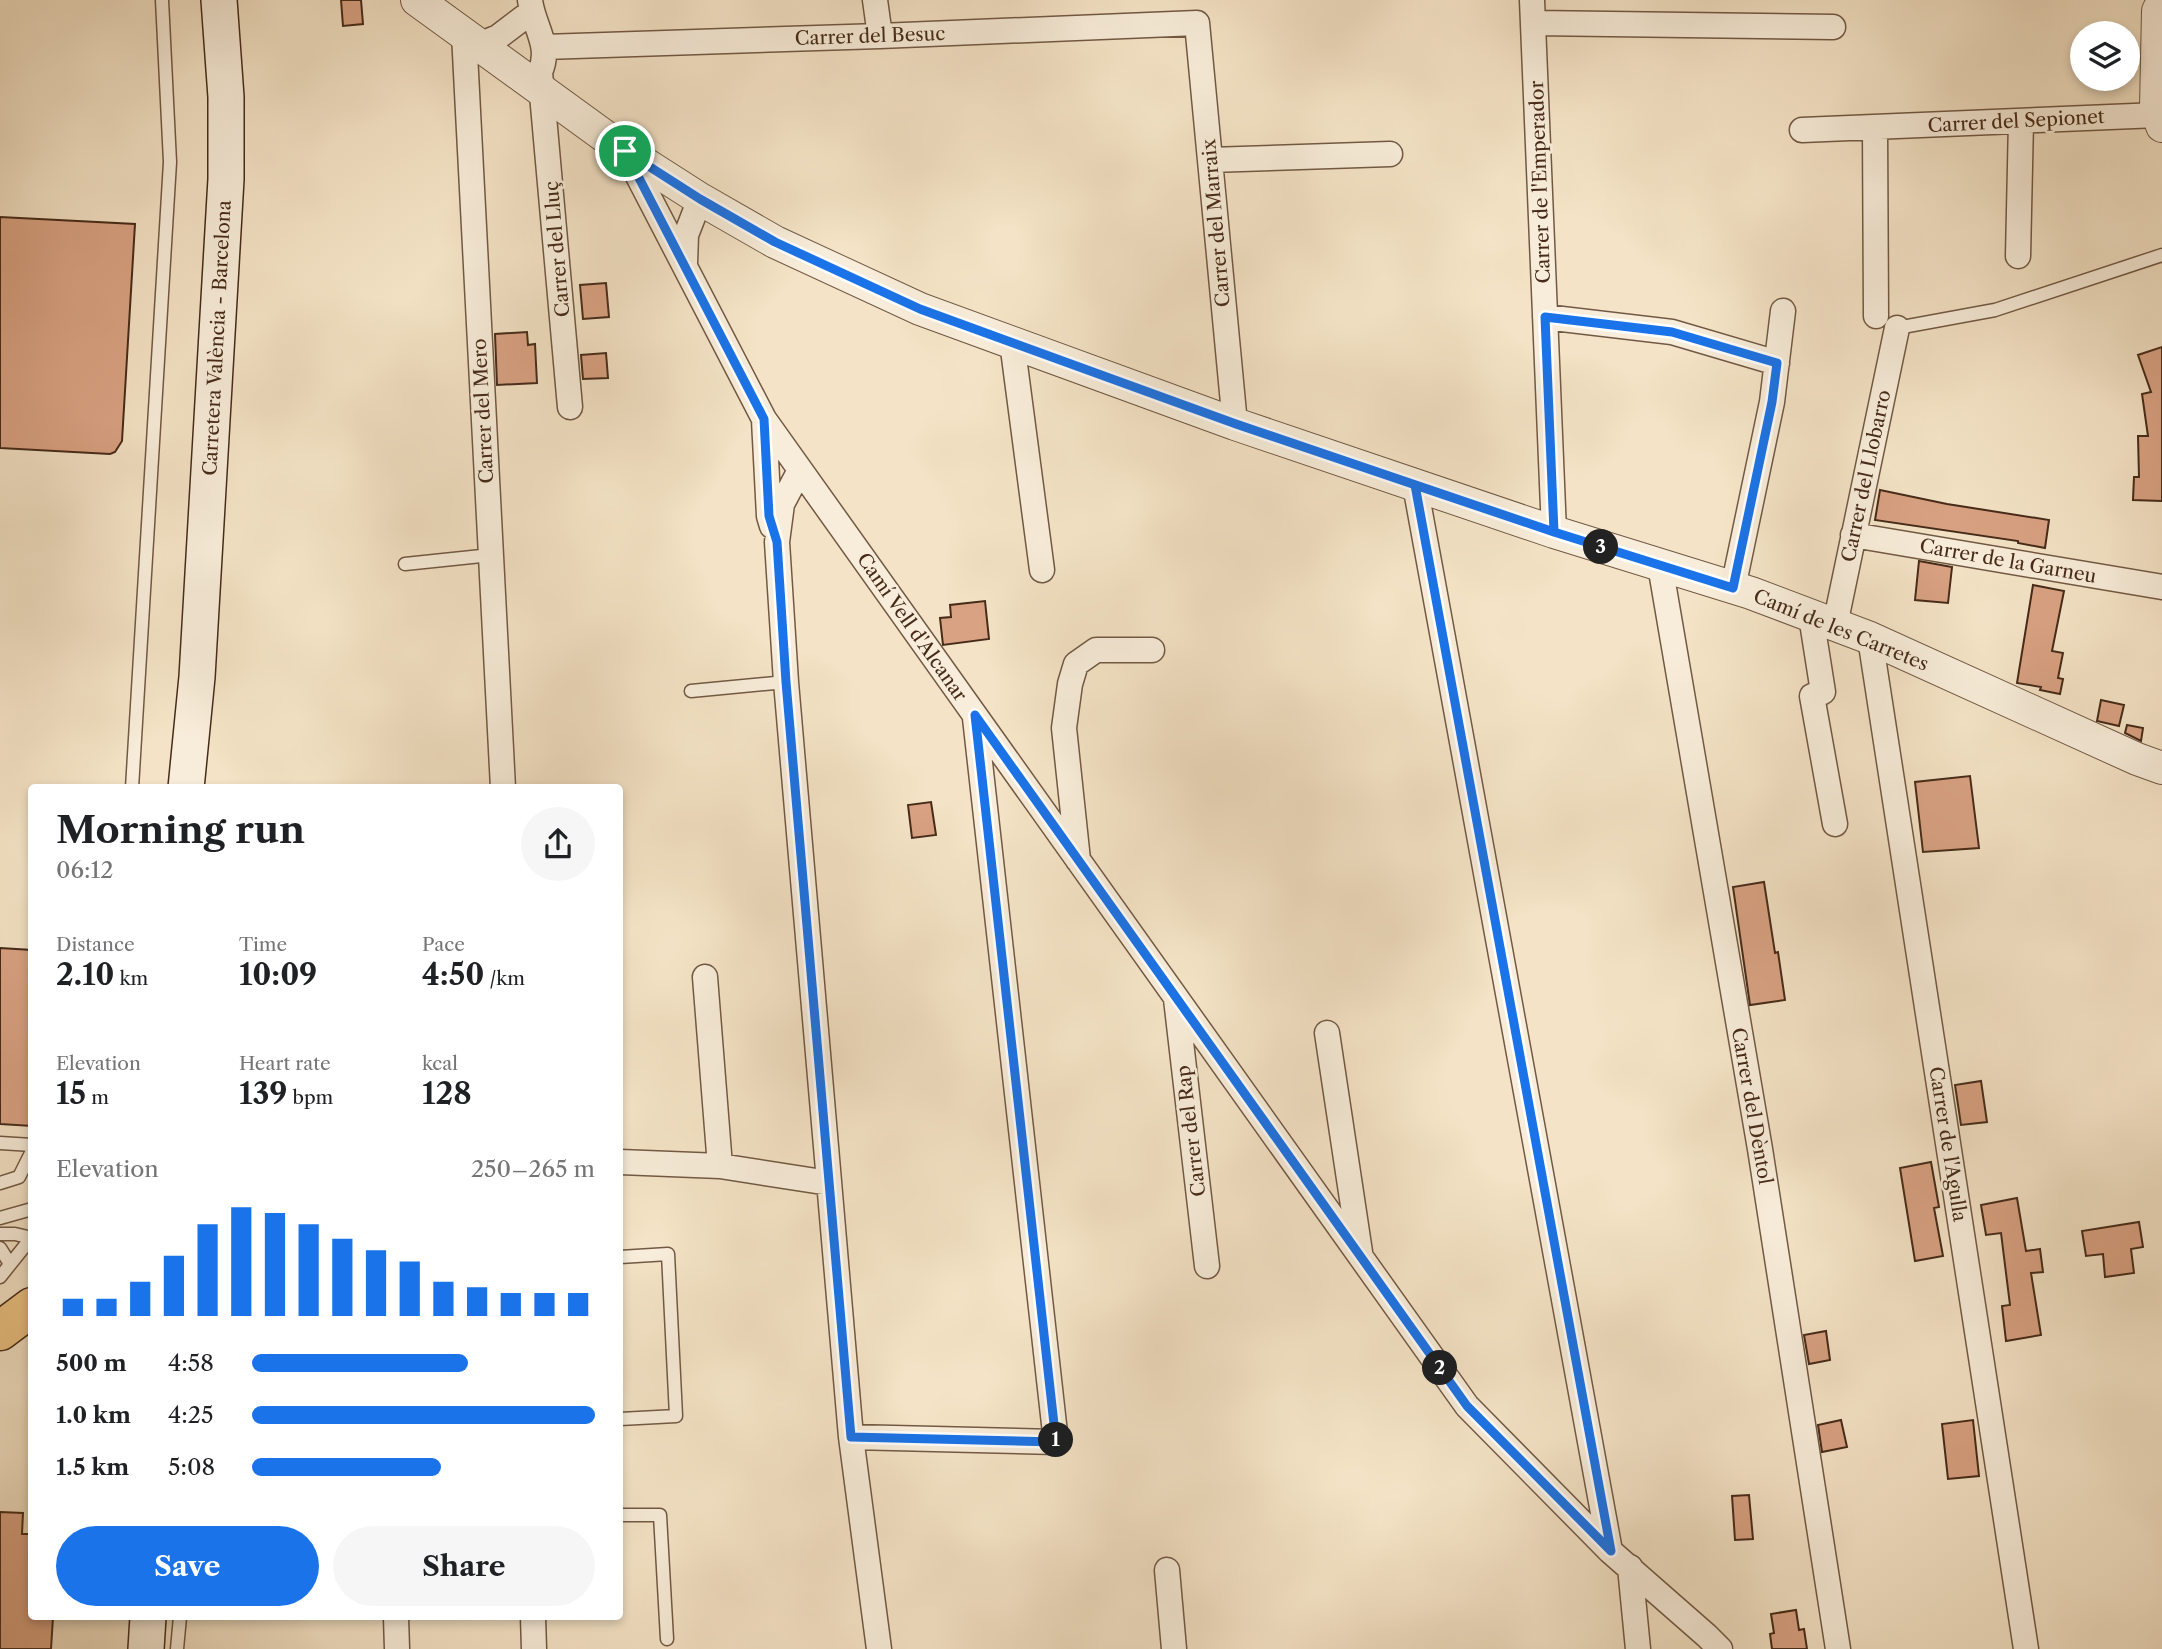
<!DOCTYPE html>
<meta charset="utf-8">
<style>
body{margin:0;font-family:"Libre Caslon Text",serif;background:#f6f6f6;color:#202124;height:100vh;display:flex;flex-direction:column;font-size:26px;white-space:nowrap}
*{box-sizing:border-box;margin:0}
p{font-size:23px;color:#757577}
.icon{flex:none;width:38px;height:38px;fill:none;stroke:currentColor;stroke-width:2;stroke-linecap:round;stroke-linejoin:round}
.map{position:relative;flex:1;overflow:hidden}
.panel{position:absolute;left:28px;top:784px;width:595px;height:836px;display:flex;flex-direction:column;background:#fff;border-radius:7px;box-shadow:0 4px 10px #0003}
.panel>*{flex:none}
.fabs{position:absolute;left:2070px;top:21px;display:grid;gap:14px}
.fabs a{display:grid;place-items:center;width:70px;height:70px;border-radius:50%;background:#fff;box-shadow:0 4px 10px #0003;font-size:35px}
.pin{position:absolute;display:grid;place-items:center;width:60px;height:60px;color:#fff;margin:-30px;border:4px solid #fff;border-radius:50%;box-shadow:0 2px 7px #0007}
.km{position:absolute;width:35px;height:35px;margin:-18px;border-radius:50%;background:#222;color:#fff;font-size:19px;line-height:35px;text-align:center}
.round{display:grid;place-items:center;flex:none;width:74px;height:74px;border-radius:37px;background:#f6f6f6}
.headline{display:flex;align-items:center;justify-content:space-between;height:119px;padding:0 28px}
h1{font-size:38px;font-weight:800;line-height:52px}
.metrics{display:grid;grid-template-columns:repeat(3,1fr);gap:10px;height:119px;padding:7px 28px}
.metrics div{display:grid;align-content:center}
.metrics b{font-size:30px;font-weight:800}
.metrics small{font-size:19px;font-weight:400}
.metrics p{font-size:19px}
.chart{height:196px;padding:14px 28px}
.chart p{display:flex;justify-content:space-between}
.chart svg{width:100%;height:126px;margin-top:7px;stroke:#1a73e8;stroke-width:6}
.action{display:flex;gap:14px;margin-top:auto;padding:14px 28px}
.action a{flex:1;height:80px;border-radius:42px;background:#1a73e8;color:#fff;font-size:28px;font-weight:800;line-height:80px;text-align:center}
.action a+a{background:#f6f6f6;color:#202124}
ul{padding:0 28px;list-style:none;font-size:23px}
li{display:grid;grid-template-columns:112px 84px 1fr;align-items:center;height:52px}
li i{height:18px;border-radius:9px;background:#1a73e8}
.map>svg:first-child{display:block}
.building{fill:#d9a283;stroke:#462b19;stroke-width:2}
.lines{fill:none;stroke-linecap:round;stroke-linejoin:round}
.service-casing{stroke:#725944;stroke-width:15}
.minor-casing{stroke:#725944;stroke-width:27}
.tertiary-casing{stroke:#725944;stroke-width:34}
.secondary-casing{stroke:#462b19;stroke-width:38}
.trunk-casing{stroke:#462b19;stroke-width:41}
.service{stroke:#f8edda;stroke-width:12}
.minor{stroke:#f8edda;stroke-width:24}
.tertiary{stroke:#f8edda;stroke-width:32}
.secondary{stroke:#f8edda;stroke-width:35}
.trunk{stroke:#eac283;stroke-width:38}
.route-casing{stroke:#fff;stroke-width:14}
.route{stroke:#1a73e8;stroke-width:9}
.labels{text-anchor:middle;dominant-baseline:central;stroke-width:5;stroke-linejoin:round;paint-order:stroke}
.street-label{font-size:19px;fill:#462b19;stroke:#f8edda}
</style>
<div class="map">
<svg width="2162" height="1649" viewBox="0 0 2162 1649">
<rect width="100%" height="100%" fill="#f4e3c6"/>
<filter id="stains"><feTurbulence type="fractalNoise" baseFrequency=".00286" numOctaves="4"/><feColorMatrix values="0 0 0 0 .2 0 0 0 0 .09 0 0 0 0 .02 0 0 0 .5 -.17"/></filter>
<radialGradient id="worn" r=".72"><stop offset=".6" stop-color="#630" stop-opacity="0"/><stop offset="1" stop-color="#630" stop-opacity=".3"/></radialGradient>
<!-- building -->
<path class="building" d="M341,0h20l2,24 -20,2z
M0,217l135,7 -13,217 -7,11 -5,2 -110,-6z
M606,283l3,34 -26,2 -3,-34z
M527,332l1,13 7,-1 2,39 -40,2 -2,-51z
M2162,347v154l-29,-1 1,-23h5l-1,-41h10l-6,-42 9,-2 -13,-37z
M606,353l2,25 -25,1 -2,-24z
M1880,490l67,14 102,16 -4,28 -27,-5v-2l-143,-21z
M1919,561l33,6 -4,36 -33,-3z
M2033,585l31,6 -12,60 11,2 -5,25 5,1 -3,15 -20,-4 1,-3 -24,-4z
M985,601l4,38 -46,6 -3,-27 11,-1 -1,-12z
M2101,700l23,5 -5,21 -22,-5z
M2127,725l16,3 -2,13 -16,-8z
M1970,776l9,72 -56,4 -8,-70z
M931,802l5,33 -24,3 -4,-33z
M1764,882l11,71 3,-1 7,48 -35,5 -17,-118z
M0,948l32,2v176l-32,-2z
M1981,1081l6,41 -26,3 -6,-40z
M1931,1162l8,45 -5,1 9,48 -28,5 -15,-93z
M2017,1198l9,53 14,-2 3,23 -12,1 10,62 -35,6 -4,-35 8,-1 -9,-72 -15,2 -5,-30z
M2139,1222l4,25 -12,2 3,24 -29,4 -2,-23 -17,2 -4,-25z
M1826,1331l4,29 -21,4 -5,-29z
M1841,1420l6,27 -25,5 -4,-27z
M1973,1420l6,56 -31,3 -6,-55z
M1749,1495l4,44 -18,1 -3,-44z
M0,1512l23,1 -1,21h10v83h21l-2,32h-51z
M1796,1610l3,20 5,-1 3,20h-35l-2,-15 4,-1 -3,-19z"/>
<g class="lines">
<defs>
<path id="service" d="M1897,328l98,-18 167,-55
M405,564l86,-9
M691,691l95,-9
M132,788l38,-626 -8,-162
M0,1143l32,2
M0,1183l19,-6 13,-26
M0,1218l32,-9
M0,1234h15l17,4
M0,1248l10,16
M620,1257l48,-3 8,162 -56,3
M0,1277l32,-40
M620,1515h40l7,124
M177,1649l3,-32"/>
<path id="minor" d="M530,0c3,26 22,46 10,72l30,335
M875,0l5,36
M1532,0l22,532
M1534,23l299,4
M464,34l39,754
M479,45l19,-8 33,-25
M544,47l336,-11 317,-13 38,401
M1875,127l1,189
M1802,130l356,-15
M625,151l139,268 703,987 143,145 97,85 13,13
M1210,160l180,-6
M2018,256l3,-135
M685,264l1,-29 14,-36
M1545,317l127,15 105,31
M1012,342l30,228
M764,420l5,96 3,10
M800,470l-18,34 -5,38 9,140 65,755 28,212
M1415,485l195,1066
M1853,535l309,52
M1660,565l100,584 78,500
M1733,588l39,-186 11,-91
M1811,616l12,76 -11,4 23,128
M1835,625l62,-297
M1870,638l156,1011
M1078,860l-14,-132 6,-44 6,-20 20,-14h56
M705,977l15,189
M1176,999l31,267
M1327,1033l33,219
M620,1162l100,4 109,17
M851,1437l205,5 -81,-724
M1630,1567l8,82
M1167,1570l7,79
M396,1617l1,32
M533,1617l1,32"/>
<path id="tertiary" d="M417,0l208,151 75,48 75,43 145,67 315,115 319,108 197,61 119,45 267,121 25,9
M2162,3l-4,8 -2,96 6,19"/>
<path id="secondary" d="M186,788l11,-111 29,-498v-82l-7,-97
M146,1649l2,-32"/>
<path id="trunk" d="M0,1331l32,-24"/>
</defs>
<!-- service casing -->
<use href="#service" class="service-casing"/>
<!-- minor casing -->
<use href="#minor" class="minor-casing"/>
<!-- tertiary casing -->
<use href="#tertiary" class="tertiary-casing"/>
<!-- secondary casing -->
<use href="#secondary" class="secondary-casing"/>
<!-- trunk casing -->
<use href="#trunk" class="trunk-casing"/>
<!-- service -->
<use href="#service" class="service"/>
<!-- minor -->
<use href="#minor" class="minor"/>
<!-- tertiary -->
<use href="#tertiary" class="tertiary"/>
<!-- secondary -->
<use href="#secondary" class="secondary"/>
<!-- trunk -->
<use href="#trunk" class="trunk"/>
</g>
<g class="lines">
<defs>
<path id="route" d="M625,151l139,268 5,97 8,26 9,140 65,755 205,5 -81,-727 492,691 144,145 -196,-1066 139,47 179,56 39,-186 5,-39 -105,-31 -127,-15 9,215 -318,-108 -316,-115 -145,-67 -75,-43 -75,-48"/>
</defs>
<!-- route casing -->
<use href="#route" class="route-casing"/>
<!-- route -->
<use href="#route" class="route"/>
</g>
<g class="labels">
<!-- street labels -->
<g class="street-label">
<text transform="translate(870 36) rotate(-2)">Carrer del Besuc</text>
<text transform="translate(2016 121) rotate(-3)">Carrer del Sepionet</text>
<text transform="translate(1540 182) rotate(-92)">Carrer de l'Emperador</text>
<text transform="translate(1216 223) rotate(-95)">Carrer del Marraix</text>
<text transform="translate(557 249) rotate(-95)">Carrer del Lluç</text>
<text transform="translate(217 338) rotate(-87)">Carretera València - Barcelona</text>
<text transform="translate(483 411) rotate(-93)">Carrer del Mero</text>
<text transform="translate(1866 476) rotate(-78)">Carrer del Llobarro</text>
<text transform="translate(2008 561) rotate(10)">Carrer de la Garneu</text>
<text transform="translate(912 627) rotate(55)">Camí Vell d'Alcanar</text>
<text transform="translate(1841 630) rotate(22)">Camí de les Carretes</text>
<text transform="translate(1752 1106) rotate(80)">Carrer del Dèntol</text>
<text transform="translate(1191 1131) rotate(-97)">Carrer del Rap</text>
<text transform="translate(1948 1144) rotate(81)">Carrer de l'Agulla</text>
</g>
</g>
<rect width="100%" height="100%" filter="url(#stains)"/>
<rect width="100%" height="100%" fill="url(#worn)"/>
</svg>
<div class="fabs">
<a><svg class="icon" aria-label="layers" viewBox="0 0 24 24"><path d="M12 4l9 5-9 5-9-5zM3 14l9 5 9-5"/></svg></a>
</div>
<div class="pin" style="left:625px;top:151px;background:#1e9e55"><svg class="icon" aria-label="arrive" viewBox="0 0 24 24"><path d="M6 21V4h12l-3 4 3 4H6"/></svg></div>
<b class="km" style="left:1056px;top:1440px">1</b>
<b class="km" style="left:1440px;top:1368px">2</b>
<b class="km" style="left:1601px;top:547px">3</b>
<section class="panel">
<div class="headline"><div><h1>Morning run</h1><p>06:12</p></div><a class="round"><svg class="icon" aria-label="share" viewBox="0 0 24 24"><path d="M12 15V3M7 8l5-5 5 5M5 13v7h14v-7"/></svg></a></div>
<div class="metrics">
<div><p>Distance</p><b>2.10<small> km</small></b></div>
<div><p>Time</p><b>10:09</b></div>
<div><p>Pace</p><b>4:50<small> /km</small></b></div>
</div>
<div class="metrics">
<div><p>Elevation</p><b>15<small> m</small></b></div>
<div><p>Heart rate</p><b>139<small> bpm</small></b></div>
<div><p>kcal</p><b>128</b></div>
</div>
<div class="chart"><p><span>Elevation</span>250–265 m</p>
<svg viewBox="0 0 160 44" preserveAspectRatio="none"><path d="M5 44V38M15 44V38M25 44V32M35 44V23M45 44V12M55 44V6M65 44V8M75 44V12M85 44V17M95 44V21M105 44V25M115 44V32M125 44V34M135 44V36M145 44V36M155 44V36"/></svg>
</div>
<ul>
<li><b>500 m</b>4:58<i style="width:63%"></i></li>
<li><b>1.0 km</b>4:25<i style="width:100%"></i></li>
<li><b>1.5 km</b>5:08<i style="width:55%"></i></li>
</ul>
<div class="action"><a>Save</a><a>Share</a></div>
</section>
</div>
